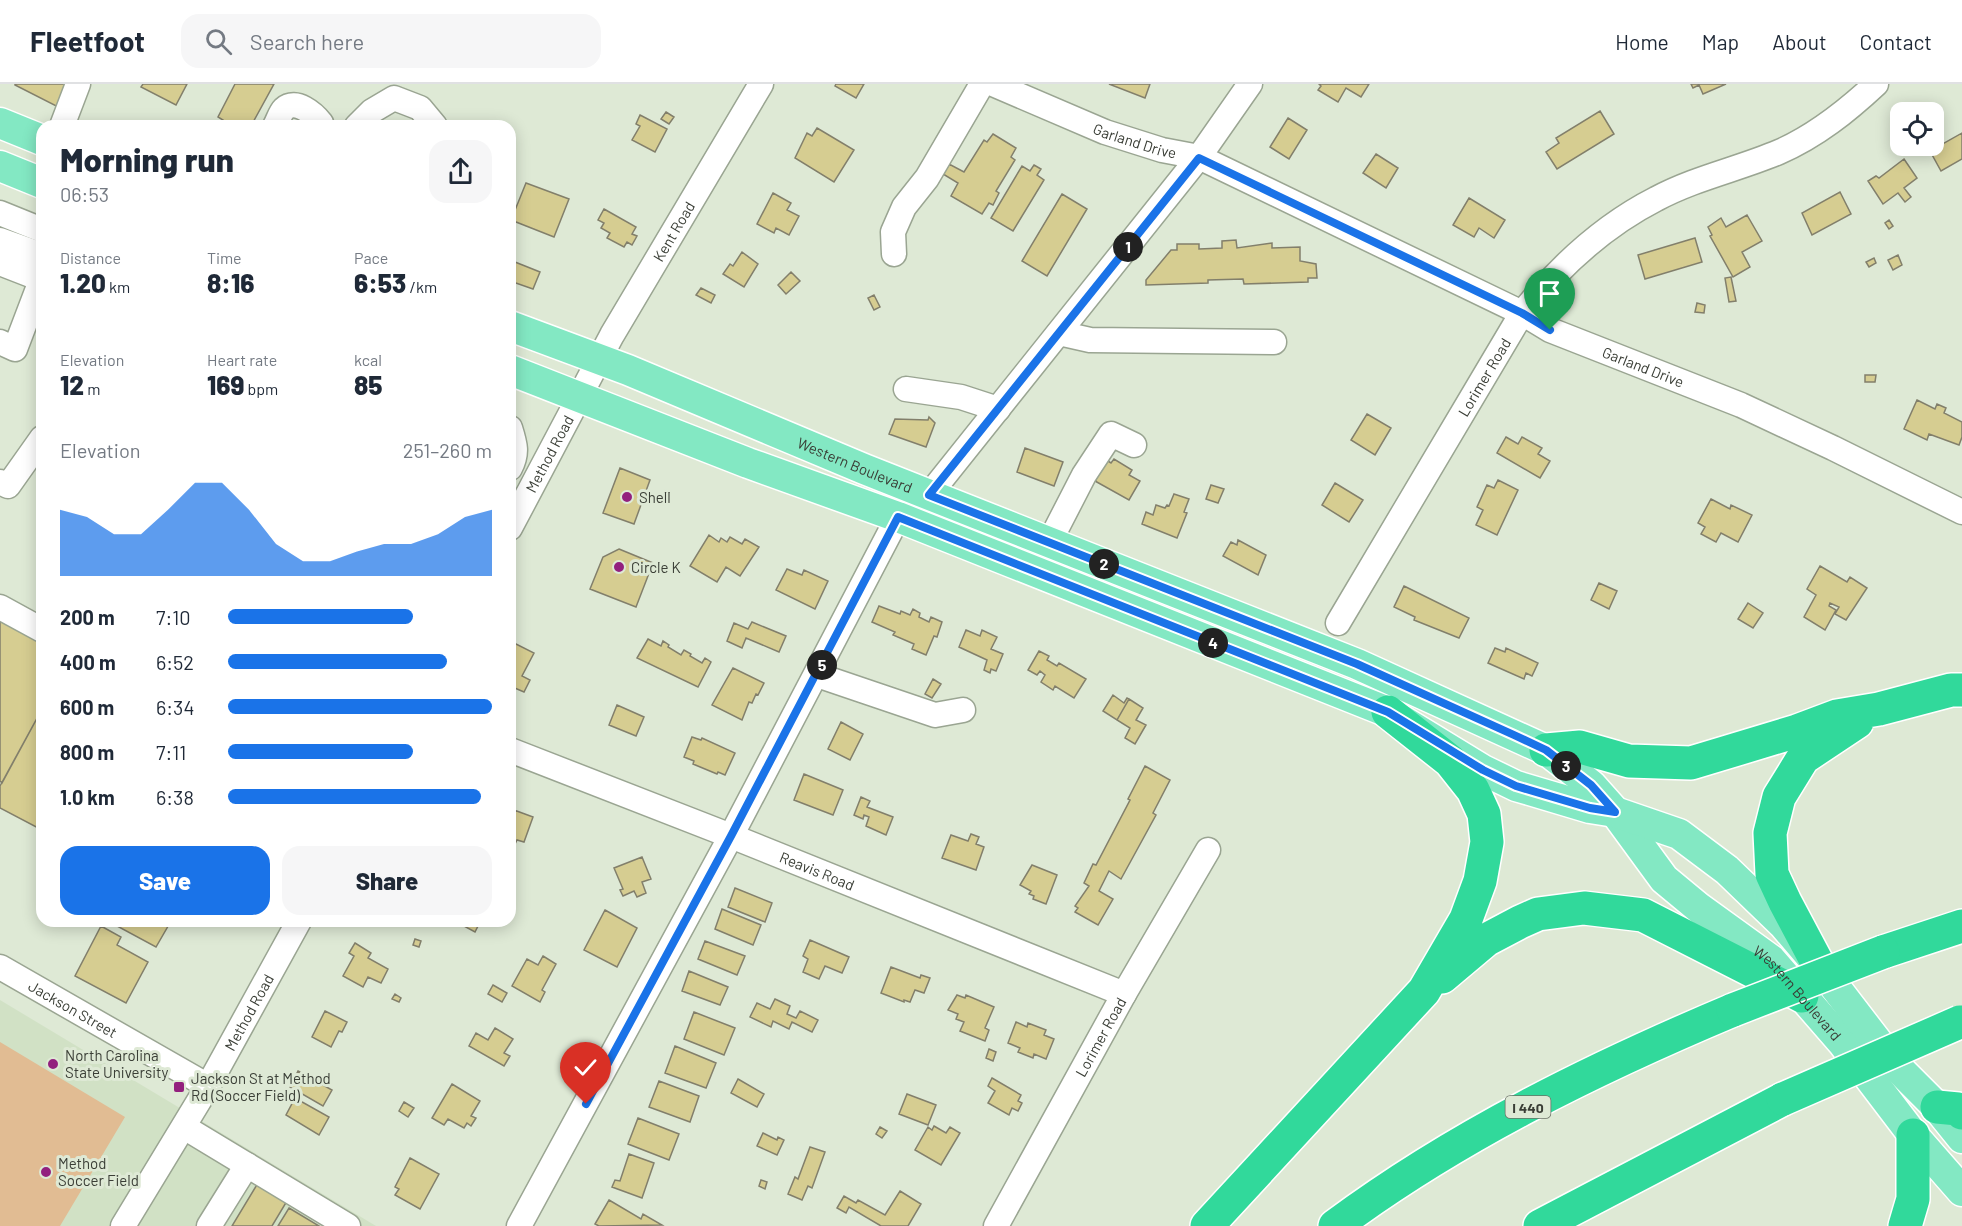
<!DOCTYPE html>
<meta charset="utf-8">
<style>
body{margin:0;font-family:Barlow,sans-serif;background:#f6f6f7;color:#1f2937;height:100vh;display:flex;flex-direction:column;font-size:22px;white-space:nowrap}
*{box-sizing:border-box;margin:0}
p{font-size:20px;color:#747a83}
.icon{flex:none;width:33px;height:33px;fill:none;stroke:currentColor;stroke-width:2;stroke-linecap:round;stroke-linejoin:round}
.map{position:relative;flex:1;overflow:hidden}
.details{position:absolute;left:36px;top:36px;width:480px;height:807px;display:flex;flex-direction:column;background:#fff;border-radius:18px;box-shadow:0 3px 15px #0003}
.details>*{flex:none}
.buttons{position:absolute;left:1890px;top:18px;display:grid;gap:12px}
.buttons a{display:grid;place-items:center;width:54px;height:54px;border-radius:12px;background:#fff;box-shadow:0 3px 15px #0003;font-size:30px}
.pin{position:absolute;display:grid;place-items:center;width:51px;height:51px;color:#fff;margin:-62px -26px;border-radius:50% 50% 50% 0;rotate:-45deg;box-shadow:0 0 6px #0007}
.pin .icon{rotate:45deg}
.km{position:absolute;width:30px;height:30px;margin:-15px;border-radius:50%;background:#222;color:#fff;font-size:16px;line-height:30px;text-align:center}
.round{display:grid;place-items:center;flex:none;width:63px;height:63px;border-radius:18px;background:#f6f6f7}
.headline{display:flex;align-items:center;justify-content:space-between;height:102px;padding:0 24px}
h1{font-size:33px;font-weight:800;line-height:45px}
.stats{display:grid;grid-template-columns:repeat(3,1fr);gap:9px;height:102px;padding:6px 24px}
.stats div{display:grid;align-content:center}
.stats b{font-size:26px;font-weight:800}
.stats small{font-size:16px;font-weight:400}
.stats p{font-size:16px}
.chart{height:168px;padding:12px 24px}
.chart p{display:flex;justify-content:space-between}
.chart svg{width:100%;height:108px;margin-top:6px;fill:#1a73e8;opacity:.7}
.action{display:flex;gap:12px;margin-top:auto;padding:12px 24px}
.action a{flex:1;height:69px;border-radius:18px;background:#1a73e8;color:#fff;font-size:24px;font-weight:800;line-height:69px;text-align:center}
.action a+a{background:#f6f6f7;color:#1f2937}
ul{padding:0 24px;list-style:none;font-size:20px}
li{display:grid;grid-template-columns:96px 72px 1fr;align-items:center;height:45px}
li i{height:15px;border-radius:8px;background:#1a73e8}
header{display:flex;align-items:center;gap:36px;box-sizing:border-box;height:84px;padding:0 30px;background:#fff;border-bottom:2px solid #e0e1e3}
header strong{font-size:28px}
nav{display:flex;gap:33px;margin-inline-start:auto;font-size:21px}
.search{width:420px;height:54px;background:#f6f6f7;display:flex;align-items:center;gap:15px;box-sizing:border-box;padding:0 21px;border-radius:18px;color:#747a83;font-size:22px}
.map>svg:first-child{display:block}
.built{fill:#d1e1c5}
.green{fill:#e1bc93}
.building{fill:#d6cd91;stroke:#827f6b;stroke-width:1.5}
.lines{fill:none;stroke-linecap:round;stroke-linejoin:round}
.minor-casing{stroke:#9aa592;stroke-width:27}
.major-casing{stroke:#fff;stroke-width:33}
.highway-casing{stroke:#fff;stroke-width:36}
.minor{stroke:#fff;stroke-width:24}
.major{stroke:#83e8c3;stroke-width:30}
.highway{stroke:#31d99b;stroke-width:33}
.highway-bridge-casing{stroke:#fff;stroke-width:36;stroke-linecap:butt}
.highway-bridge{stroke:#31d99b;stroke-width:33}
.route-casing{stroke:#fff;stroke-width:12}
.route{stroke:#1a73e8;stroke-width:8}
.poi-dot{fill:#93207e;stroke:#dee9d5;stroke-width:2}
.labels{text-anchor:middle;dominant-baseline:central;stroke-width:6;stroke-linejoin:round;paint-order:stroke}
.shield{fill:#dee9d5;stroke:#6b7166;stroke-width:1.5}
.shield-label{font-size:14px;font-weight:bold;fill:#3a3e36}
.street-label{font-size:15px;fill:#3a3e36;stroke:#dee9d5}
.poi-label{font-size:15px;fill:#3a3e36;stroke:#dee9d5;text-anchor:start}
</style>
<header>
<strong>Fleetfoot</strong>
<div class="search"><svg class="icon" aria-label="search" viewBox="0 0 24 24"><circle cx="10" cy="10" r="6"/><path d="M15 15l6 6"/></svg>Search here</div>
<nav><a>Home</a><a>Map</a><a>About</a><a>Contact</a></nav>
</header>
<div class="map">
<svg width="1962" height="1142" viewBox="0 0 1962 1142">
<rect width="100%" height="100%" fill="#dee9d5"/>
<!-- built -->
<path class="built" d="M0,916l376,226h-376z"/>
<!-- green -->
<path class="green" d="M0,958l125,75 -65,109h-60z"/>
<!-- building -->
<path class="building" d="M69,0l-5,26 -49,-25v-1z
M143,0h44l-11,21 -35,-18z
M235,0h39l-23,42h-31l3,-6 -5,-3z
M836,0h28l-8,14 -21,-12z
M1109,0h41l-5,14z
M1319,0h50l-8,13 -15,-9 -8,14 -20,-12 3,-4z
M1691,0h35l-23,10 -4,-9 -6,3z
M1600,27l14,23 -57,35 -11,-17 13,-9 -3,-5z
M666,28l8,5 -5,7 -8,-5z
M640,31l27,14 -12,23 -23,-12 8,-14 -4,-2z
M1288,34l19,12 -18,29 -19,-12z
M817,44l37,22 -20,32 -39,-24 12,-25 5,3z
M1962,49v26l-21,12 -11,-20z
M993,50l23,14 -5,9 4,3 -19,31 3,2 -6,12 -4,-2 -7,11 -31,-18 7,-13 -15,-9 6,-10 15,8 20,-32 3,2z
M1376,70l22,14 -12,20 -23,-15z
M1904,75l13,19 -13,10 7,9 -6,5 -7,-9 -15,11 -15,-23 8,-5 3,2z
M1034,81l7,4 -4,6 7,5 -31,51 -22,-13 31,-52 8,5z
M526,99l43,16 -15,38 -43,-17z
M1840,108l11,22 -39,21 -10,-22z
M773,109l18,10 -4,7 12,6 -10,19 -13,-7 -2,5 -17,-9z
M1062,110l25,15 -40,67 -25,-15z
M1469,114l36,22 -11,18 -15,-10 -5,9 -21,-12z
M604,125l32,18 -4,7 5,2 -5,9 -5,-3 -3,5 -17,-9 3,-5 -9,-5 3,-5 -6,-3z
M1747,131l15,26 -20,11 8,15 -17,10 -23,-41 2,-1 -4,-8 13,-9 5,9z
M1889,136l4,6 -4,3 -4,-6z
M1695,154l7,24 -57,17 -7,-24z
M1236,156l1,8 35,-5v5l28,-1v14l16,3 1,14h-9v4l-64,2 -1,-5 -35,1v3l-62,2v-5l25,-30h6v-6h22v5l23,-1v-7z
M742,168l16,12 -14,23 -21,-13 7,-10 3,2z
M1898,171l4,10 -9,5 -5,-10z
M1874,174l2,5 -7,4 -3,-5z
M510,176l30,12 -7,17 -23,-8z
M791,188l9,9 -14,13 -8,-9z
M1731,193l5,24 -7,1 -4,-24z
M701,204l14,7 -4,8 -15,-8z
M874,211l6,12 -6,3 -6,-12z
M1697,219l8,2 -1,8 -9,-1z
M1865,291h11l-1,7h-10z
M1917,316l18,9 2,-5 9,4 -2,5 18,9v15l-3,8 -30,-11 -2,6 -23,-11z
M1367,330l24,14 -16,27 -24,-15z
M929,333l6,6 -9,24 -37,-13 6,-15 33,1z
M1506,353l12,7 4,-7 20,11 -4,6 12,7 -10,17 -43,-25z
M1025,364l38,14 -9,24 -37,-14z
M1100,372l11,7 3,-4 18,11 -3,5 11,6 -11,19 -34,-19 1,-1 -7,-5z
M620,384l30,12 -16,44 -31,-11z
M1498,396l20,10 -21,45 -21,-10 7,-15 -6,-3 10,-22 7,3z
M1335,399l28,17 -14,22 -27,-17z
M1211,401l13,4 -6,14 -12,-4z
M1174,410l15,5 -5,13 3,1 -10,25 -35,-14 4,-12 7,3 3,-10 9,3 2,-3 2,1z
M1711,415l19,10 1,-4 21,10 -14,27 -17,-9 -5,9 -15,-8 4,-7 -7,-4z
M709,451l10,7 2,-4 6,4 3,-5 12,7 3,-5 14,8 -19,29 -14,-9 -9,15 -27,-16z
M1238,456l28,15 -8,20 -35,-19 8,-14 6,3z
M619,465l34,14 -17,44 -46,-18 13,-32z
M1820,482l27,16 3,-5 17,11 -21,32 -11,-6 4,-7 -9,-4 -1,3 7,4 -11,20 -21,-13 12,-22 -9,-6z
M787,485l15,6 2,-5 24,11 -13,28 -39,-19z
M1599,499l18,8 -8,18 -18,-9z
M1404,502l65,32 -10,20 -45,-18 1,-3 -21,-10z
M1748,519l15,10 -10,15 -15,-9z
M879,522l21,8 1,-3 9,4 3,-6 7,4 -1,4 10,5 2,-5 11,5 -5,15 -3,-1 -8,19 -14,-6 2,-5 -21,-9 2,-3 -23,-10z
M0,537l42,22v66l-40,74 -2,-2z
M752,538l34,14 -7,16 -33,-14 -4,10 -15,-7 7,-18 14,6z
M966,546l14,6 2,-6 15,7 -6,12 12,5 -7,17 -5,-2 -1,4 -6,-3 3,-10 -28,-13z
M648,555l13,7 2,-5 6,4 -1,2 13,8 3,-5 7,4 -1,2 12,7 3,-5 6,4 -13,25 -61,-29z
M510,557l24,12 -12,23 8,4 -6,12 -14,-6z
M1495,564l10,4 1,-4 32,15 -6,13 -6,-3 -2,6 -36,-16z
M1039,567l10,5 -2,4 10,6 2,-3 27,16 -12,19 -19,-12 -2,4 -12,-8 4,-7 -5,-4 -3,4 -9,-5z
M733,584l31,15 -6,12 -2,-1 -4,9 -3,-1 -7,18 -30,-15z
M933,595l8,5 -9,14 -7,-4z
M1113,611l11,8 3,-5 2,1 -12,21 -14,-9z
M1129,615l14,9 -7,12 10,5 -11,19 -10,-6 5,-10 -13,-8z
M617,621l27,12 -8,19 -27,-11z
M42,625v121l-42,-22v-22z
M841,638l22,12 -13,26 -22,-11z
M692,653l9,3 1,-2 33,15 -10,22 -7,-3 -1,2 -24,-10 1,-3 -10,-4z
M1145,682l25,14 -17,33 3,2 -35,64 -12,-8 -10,20 14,8 -15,26 -23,-13 3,-4 -3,-2 14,-20 -5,-3 9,-19 3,1 34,-65 -2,-1z
M804,690l39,16 -10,25 -39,-15z
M861,713l9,4 -3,6 26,10 -7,18 -20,-9 3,-9 -5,-2 -1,4 -9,-4z
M514,726l19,7 -9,25 -7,-2 -2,4 -5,-2v-28l3,1z
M971,750l8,3 -3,7 8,3 -8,23 -34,-12 9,-23 17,6z
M642,773l9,22 -9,3 4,11 -9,4 -3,-6 -11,5 -3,-6 3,-1 -9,-21z
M1032,781l25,10 -11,29 -13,-5 1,-3 -5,-2 2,-3 -11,-6z
M735,804l37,15 -7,19 -37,-15z
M722,825l39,16 -8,20 -38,-16z
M605,826l32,18 -20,39 -33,-17z
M120,837h51l-15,26 -39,-21z
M464,837h9l6,3 -4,8 -13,-7z
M101,842l20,11 -4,8 31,17 -22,41 -51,-27z
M415,855l6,2 -2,6 -6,-2z
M810,856l39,17 -7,16 -17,-7 -6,13 -16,-7 5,-13 -5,-3z
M705,857l40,15 -8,19 -39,-16z
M355,859l16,10 -3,5 20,11 -7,14 -13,-6 -5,10 -20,-11 11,-20 -5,-3z
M543,872l13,8 -14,26 3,2 -5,10 -28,-16 15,-27 11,6z
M891,883l29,11 1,-3 9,3 -6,15 -9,-3 -5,12 -6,-2v2l-23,-9z
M689,887l39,16 -8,18 -38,-14z
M493,901l14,8 -5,9 -14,-8z
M395,910l6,4 -2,4 -7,-3z
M957,911l8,3 1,-3 28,12 -9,21 4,2 -4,11 -25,-10 4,-9 -8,-3 2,-5 -10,-4z
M775,915l15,7 -3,8 9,4 4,-7 18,9 -6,12 -20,-10 -3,7 -16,-8 -2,6 -21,-10 7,-14 13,6z
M325,927l22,11 -5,10 -3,-1 -8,16 -19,-10z
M694,928l41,16 -11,27 -40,-16z
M1016,938l11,5 1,-4 18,7 -2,5 10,4 -8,20 -12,-5 -1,4 -15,-6 2,-4 -12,-5z
M495,944l18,11 -9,14 6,3 -6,10 -35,-20 7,-13 12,7z
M675,962l41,17 -10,25 -41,-15z
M989,965l7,3 -3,9 -7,-3z
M298,987l34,19 -9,16 -33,-19z
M992,994l29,17 -3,6 4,2 -4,8 -6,-3 -3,7 -21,-12 7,-12 -7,-5z
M738,995l26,15 -7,13 -26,-14z
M659,997l40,15 -9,26 -41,-15z
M452,1000l28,17 -9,15 5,2 -5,8 -4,-3 -3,5 -16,-9 -4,6 -12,-7z
M907,1010l29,11 -8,20 -29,-11z
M295,1014l34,19 -10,18 -33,-20z
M404,1018l10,6 -6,9 -9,-6z
M638,1034l41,16 -10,26 -41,-16z
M934,1042l12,7 4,-6 10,6 -19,32 -26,-15 13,-23 4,3z
M880,1043l7,4 -5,7 -6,-4z
M763,1049l14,7 1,-3 6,3 -7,15 -20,-9z
M810,1063l15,5 -13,36 -4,-2 -6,14 -14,-6 7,-17 3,2z
M629,1070l25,9 -12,35 -30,-11 3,-7 5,1z
M410,1074l29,16 -19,35 -25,-14 4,-6 -4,-2z
M761,1096l6,2 -2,7 -6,-3z
M258,1099l29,18 -15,25h-40z
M900,1107l21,13 -13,22h-27l-32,-19 -3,6 -9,-5 7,-12 12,7 2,-3 27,15z
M609,1116l32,19 2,-5 19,11 -63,1 -4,-2z
M289,1124l30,18h-41z"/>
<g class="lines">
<defs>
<g id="minor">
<path id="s1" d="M993,0l112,48 57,18 37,7 323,156 28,17 191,75 92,43 129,64"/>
<path d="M62,42l16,-42"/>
<path d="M275,42c3,-5 5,-13 9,-17 12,-11 30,5 37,14l-1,3"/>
<path d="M357,42l15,-15 22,-13 26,10 15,18"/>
<path d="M0,129l42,17"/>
<path d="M0,156l42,15"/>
<path d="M894,170l-1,-22 11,-25 23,-29 55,-94"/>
<path d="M0,179l41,16"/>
<path d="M1059,249l31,7 184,2"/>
<path d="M0,258l15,7 27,-71"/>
<path d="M906,305l55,8 37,12"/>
<path d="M510,344c5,16 8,25 0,40"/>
<path d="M0,398l8,4 34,-48"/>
<path d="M929,411l270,-338 51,-73"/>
<path id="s2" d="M510,444l102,-193 149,-251"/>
<path d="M1049,459l35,-68 27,-41 23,11"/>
<path d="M0,523l42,23"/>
<path id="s3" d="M1338,539l184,-310c37,-46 81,-87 134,-114 39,-21 83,-30 123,-47 37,-16 68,-41 97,-68"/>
<path d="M817,591l118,40 28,-5"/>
<path id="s4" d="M510,666l221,86 393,158"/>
<path id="s5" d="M0,883l208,119"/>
<path d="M184,1043l164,99"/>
<path id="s6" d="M123,1142l85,-140 91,-165"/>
<path d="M209,1142l38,-61"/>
<path d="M519,1142l212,-390 167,-319"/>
<path id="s7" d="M996,1142l128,-232 84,-144"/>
</g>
<g id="major">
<path d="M0,39l42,17"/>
<path d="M0,82l42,17"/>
<path id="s8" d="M510,242l118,44 236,99 493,195 189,86 45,35 24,27 49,67 35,29 72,52 72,83 70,92 49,56"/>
<path d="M510,286l238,93 150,54 490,195 95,58 33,16 74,22 25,4 64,22 48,36 57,55 35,41 76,99 42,42 25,31"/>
</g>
<path id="highway" d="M1546,666l34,-3 49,14 62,2 106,-32 40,-15 42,-7 72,-19h11
M1883,868l79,-26
M1819,882l-34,-64 -13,-28 -2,-41 9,-36 24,-39 54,-36
M1442,893l44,-37 34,-18 18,-8 46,-6 59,7 159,81
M1937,1023l21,2 4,4
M1207,1142l217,-235 42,-72 14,-38 7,-39 -3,-28 -11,-24 -23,-29 -62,-49
M1335,1142c121,-90 260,-158 398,-216
M1540,1142l243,-127
M1905,1142l8,-27v-64"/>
</defs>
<!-- minor casing -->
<use href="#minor" class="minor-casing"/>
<!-- major casing -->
<use href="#major" class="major-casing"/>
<!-- highway casing -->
<use href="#highway" class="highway-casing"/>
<!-- minor -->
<use href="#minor" class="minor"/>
<!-- major -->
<use href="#major" class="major"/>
<!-- highway -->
<use href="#highway" class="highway"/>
<defs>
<path id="highway-bridge" d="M1733,926l150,-58
M1783,1015l177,-77"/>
</defs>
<!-- highway-bridge casing -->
<use href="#highway-bridge" class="highway-bridge-casing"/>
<!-- highway-bridge -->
<use href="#highway-bridge" class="highway-bridge"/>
</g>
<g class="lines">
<defs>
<path id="route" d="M586,1020l145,-268 167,-319 490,195 95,58 33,16 74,22 25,4 -24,-27 -45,-35 -32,-15 -157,-71 -428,-169 270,-337 323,155 28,17"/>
</defs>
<!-- route casing -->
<use href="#route" class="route-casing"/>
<!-- route -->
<use href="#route" class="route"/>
</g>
<!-- markers -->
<g class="poi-dot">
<circle cx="627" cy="413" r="6"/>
<circle cx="619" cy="483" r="6"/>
<circle cx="53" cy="980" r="6"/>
<rect x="173" y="997" width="12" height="12" rx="3"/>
<circle cx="46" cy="1088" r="6"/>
</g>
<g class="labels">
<!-- shield labels -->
<rect class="shield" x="1505.5" y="1012" width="45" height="22" rx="4.5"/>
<g class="shield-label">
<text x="1528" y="1023">I 440</text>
</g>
<!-- street labels -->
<g class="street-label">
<text stroke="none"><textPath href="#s1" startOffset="153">Garland Drive</textPath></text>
<text stroke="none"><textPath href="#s2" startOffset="339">Kent Road</textPath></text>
<text stroke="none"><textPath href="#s1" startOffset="711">Garland Drive</textPath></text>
<text stroke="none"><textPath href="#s3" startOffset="286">Lorimer Road</textPath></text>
<text stroke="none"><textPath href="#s2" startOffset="84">Method Road</textPath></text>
<text stroke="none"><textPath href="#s8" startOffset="372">Western Boulevard</textPath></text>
<text stroke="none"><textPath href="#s4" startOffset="330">Reavis Road</textPath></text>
<text stroke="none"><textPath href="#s8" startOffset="1472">Western Boulevard</textPath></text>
<text stroke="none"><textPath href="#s5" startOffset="84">Jackson Street</textPath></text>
<text stroke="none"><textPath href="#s6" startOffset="248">Method Road</textPath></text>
<text stroke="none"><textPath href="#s7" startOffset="216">Lorimer Road</textPath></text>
</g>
<!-- poi labels -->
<g class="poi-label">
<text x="639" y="413">Shell</text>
<text x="631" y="483">Circle K</text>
<text x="65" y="971">North Carolina<tspan x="65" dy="17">State University</tspan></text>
<text x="191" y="994">Jackson St at Method<tspan x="191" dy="17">Rd (Soccer Field)</tspan></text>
<text x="58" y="1079">Method<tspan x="58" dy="17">Soccer Field</tspan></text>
</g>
</g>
</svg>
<div class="buttons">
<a><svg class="icon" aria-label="locate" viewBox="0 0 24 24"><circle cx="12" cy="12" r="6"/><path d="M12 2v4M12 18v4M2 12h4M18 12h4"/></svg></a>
</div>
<div class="pin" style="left:1550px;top:246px;background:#1e9e55"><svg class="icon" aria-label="arrive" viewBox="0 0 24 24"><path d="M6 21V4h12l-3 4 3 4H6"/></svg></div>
<div class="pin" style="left:586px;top:1020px;background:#d93025"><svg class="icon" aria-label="check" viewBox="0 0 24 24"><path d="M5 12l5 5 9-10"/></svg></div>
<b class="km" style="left:1128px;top:163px">1</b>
<b class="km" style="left:1104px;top:480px">2</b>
<b class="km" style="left:1566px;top:682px">3</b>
<b class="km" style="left:1213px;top:559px">4</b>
<b class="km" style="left:822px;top:581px">5</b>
<section class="details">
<div class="headline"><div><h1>Morning run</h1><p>06:53</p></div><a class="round"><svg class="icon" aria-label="share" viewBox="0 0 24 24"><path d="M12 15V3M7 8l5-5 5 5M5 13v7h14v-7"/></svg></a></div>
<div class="stats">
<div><p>Distance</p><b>1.20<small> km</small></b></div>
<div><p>Time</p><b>8:16</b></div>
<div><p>Pace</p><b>6:53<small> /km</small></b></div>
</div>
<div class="stats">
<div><p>Elevation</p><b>12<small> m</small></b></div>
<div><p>Heart rate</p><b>169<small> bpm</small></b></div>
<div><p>kcal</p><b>85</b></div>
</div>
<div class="chart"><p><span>Elevation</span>251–260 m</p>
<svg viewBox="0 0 160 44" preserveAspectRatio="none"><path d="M0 44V17L10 20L20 27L30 27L40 17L50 6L60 6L70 17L80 31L90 38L100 38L110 34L120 31L130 31L140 27L150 20L160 17V44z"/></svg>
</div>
<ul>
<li><b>200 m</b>7:10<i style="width:70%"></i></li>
<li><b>400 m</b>6:52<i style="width:83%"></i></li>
<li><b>600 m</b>6:34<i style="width:100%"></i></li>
<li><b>800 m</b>7:11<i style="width:70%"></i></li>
<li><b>1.0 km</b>6:38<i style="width:96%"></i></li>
</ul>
<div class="action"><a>Save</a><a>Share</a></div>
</section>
</div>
